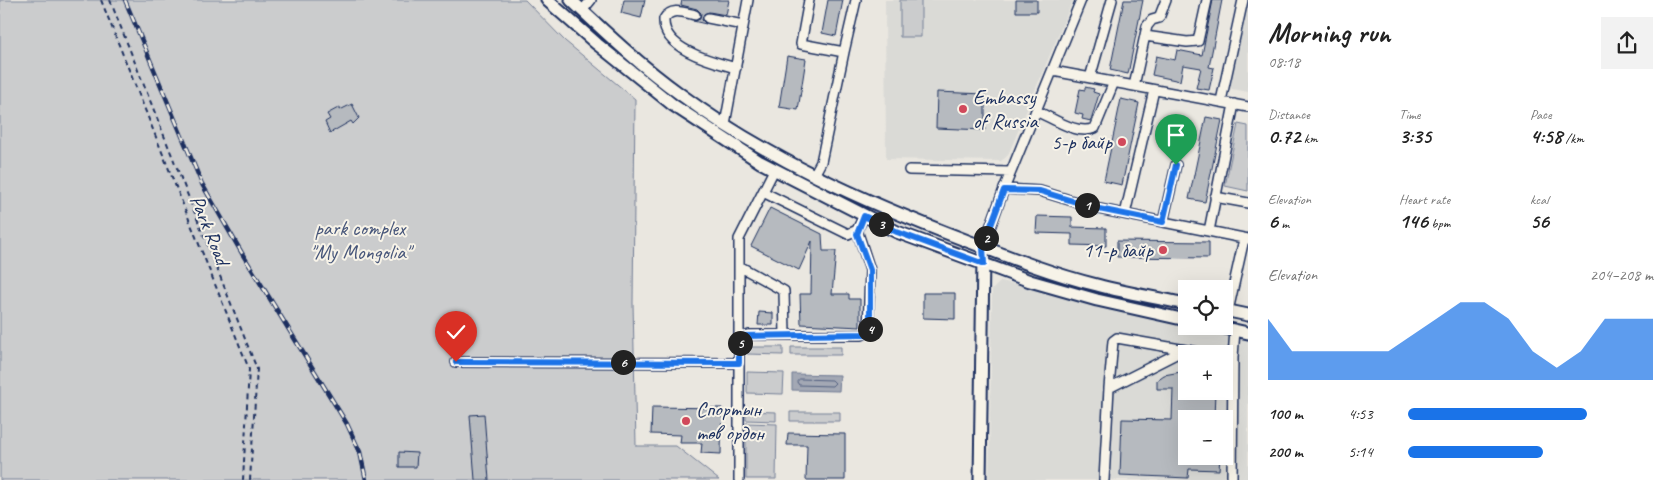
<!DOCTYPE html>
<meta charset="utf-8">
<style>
body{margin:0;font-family:Caveat,sans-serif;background:#f2f2f2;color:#222;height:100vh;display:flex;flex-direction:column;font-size:19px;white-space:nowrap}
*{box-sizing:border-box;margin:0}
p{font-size:16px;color:#767676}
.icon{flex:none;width:28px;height:28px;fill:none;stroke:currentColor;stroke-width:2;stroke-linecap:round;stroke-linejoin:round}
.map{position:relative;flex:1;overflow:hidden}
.sheet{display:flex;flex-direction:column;background:#fff;width:425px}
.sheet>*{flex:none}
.fabs{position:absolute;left:1178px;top:280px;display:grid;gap:10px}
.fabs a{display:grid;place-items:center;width:55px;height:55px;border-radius:0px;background:#fff;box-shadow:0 5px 20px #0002;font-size:25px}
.pin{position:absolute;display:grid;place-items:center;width:42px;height:42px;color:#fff;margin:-51px -21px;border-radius:50% 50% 50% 0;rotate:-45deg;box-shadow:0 0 5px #0007}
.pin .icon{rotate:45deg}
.km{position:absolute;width:25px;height:25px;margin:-12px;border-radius:50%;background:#222;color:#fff;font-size:14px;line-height:25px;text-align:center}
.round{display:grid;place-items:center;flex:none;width:52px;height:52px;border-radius:0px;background:#f2f2f2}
.headline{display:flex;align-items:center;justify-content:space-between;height:85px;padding:0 20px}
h1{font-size:28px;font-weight:600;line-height:38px}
.stats{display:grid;grid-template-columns:repeat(3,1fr);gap:8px;height:85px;padding:5px 20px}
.stats div{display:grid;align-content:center}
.stats b{font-size:21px;font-weight:600}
.stats small{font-size:14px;font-weight:400}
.stats p{font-size:14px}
.chart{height:140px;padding:10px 20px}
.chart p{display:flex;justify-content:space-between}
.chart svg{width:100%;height:90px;margin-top:5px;fill:#1a73e8;opacity:.7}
ul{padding:0 20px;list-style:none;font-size:16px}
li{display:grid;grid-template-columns:80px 60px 1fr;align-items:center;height:38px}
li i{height:12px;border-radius:6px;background:#1a73e8}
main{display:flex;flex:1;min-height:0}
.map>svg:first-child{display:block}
.built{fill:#dadad6;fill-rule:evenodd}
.green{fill:#cbcccd;stroke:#737e96}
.water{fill:#a3a8b4;stroke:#6d7892}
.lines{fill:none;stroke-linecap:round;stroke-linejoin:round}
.shore{stroke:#515f80;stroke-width:1}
.building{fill:#b6babf;stroke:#1b2f5e}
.minor-casing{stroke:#1b2f5e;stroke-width:12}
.major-casing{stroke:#1b2f5e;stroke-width:15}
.path{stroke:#1b2f5e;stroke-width:2;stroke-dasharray:5 4;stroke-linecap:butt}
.minor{stroke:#f7f3e8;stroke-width:9}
.major{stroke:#f7f3e8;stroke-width:11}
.rail-casing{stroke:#1b2f5e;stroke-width:4.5}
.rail{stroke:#f7f3e8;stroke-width:2.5;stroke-dasharray:8;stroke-linecap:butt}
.route-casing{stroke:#fff;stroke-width:10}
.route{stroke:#1a73e8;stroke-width:6}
.poi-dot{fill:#d1495b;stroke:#f7f3e8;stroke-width:2}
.labels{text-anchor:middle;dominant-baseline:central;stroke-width:4;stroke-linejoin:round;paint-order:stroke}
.poi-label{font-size:21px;fill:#1b2f5e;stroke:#f7f3e8;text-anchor:start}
.park-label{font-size:21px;fill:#47567a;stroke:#f7f3e8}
.street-label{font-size:21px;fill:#1b2f5e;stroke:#f7f3e8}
</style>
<main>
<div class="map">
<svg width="1248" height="480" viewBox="0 0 1248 480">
<rect width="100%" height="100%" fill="#eae7e0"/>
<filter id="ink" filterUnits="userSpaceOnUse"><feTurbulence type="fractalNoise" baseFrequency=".02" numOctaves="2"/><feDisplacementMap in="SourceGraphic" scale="10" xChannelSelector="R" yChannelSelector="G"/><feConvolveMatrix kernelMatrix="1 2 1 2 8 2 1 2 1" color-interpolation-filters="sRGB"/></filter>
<g filter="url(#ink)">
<!-- built -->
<path class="built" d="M885,0h188l-65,155 -3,3 -4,3 -115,-2z
M1241,0h7v92l-26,-5z
M1001,281l185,42v3h13l49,12v142h-259l3,-190zM1186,354h38v37h-38zM1186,419h38v37h-38z"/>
<!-- green -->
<path class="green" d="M0,0h525l40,41 70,58 -2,204 3,143h40l43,34h-719z
M900,0h21v37h-21z
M1238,124l10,2v65l-23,-5z
M747,347h36v8l-36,-1z
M791,347h50v8h-50z
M747,372l37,1 -1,21 -36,-1z
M746,411l30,1v9l-30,-1z
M790,412h50v9h-50z
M746,423l31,1 -1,55h-30z"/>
<!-- water -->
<path class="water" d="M792,374l48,1 -1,16 -47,-1z"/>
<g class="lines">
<!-- shore -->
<path class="shore" d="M800,379l32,1 3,3 -3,3 -33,-1 -2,-3z"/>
</g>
<!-- building -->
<path class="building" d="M624,0h21l-4,18 -20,-5z
M682,0h47l-3,15 -17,-3 -5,2 -2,6 4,4 -13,-3 7,-2 1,-6 -4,-4 -16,-4z
M828,0h15l-7,36 -14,-3z
M1016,0h21v12h-21z
M1124,0h19l-15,74 -18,-4z
M1213,0h9l-13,67 5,1 -5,22 -13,-2 5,-20 -18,-3 -3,16 -28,-6 4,-19 19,4 2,-10 25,5z
M787,56l19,3 -8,51 -19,-3z
M1085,87l9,2 -1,3 6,2 -8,27 -9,-2 1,-4 -8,-2 5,-24 5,1z
M937,92l48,2v36l-49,-2z
M1121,99l18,4 -17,82 -18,-4z
M352,104l7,14 -6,6 -2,-3 -21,12 -5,-11 5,-3 -3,-5 13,-7v3z
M1206,117l16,3 -17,82 -16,-3z
M770,208l52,26 1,17h13l-4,43h17v5h11v28l-59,-3 -1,-30h11l1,-53 -13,29 -48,-24z
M1037,216l35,1v10l34,1v18l-34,-1v-11l-36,-1z
M1117,241l92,1v16l-92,-1z
M923,293h32v26l-32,-1z
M759,312l14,1v12h-15z
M1186,371v20h29l-1,28h-28v37h34l-1,14 -30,-1 -1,9 -68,-3 2,-56 50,1 1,-31h-16v-9l7,-5z
M652,407l70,1 -1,46 -20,-1 1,-10h-22l1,-8 -30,-1z
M484,414l5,66h-14l-5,-65z
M788,433l57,1v46h-39l1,-35h-20z
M399,452l18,1 -1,14h-17z"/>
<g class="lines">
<defs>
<path id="minor" d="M809,0l-8,44 43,8 -23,110 -7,13
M582,11l9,-11
M695,15c-12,-3 -24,-8 -31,4 -2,31 50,43 72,49
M708,18l35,7
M1145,36l42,6 11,-1 9,-41
M844,52l12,-52
M1053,71l195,36
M1090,78l22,-78
M1134,86l13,-60 5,-6 7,-2 7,-18
M1221,101l22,-101
M1036,111c17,7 41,25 59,17l19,-46
M725,124l23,-124
M909,170l102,2
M1004,189l36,2 59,18 149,30
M763,192l85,42 9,-4 7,-14
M1215,197l33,6
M1125,214l29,-124
M1163,222l13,-57
M1209,231l25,-127
M983,247l21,-58 77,-189
M739,266l45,25 1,44
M1228,311l16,-72
M739,346l4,-8 6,-3h113l6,-3 2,-62 -13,-40
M1224,356l9,1 -1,123
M1233,357l2,-27
M456,362l283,1
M1109,388l4,-47 4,-3 92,16
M739,480v-241l35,-69
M1104,480l5,-92 75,-38"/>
<path id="major" d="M547,0l50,44 76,61 87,57 137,70 133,49 67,19 89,20
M571,0c35,33 70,66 109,94 86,64 185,108 285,146 44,17 87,34 132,45 29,8 60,13 89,19
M1224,310l24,5
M1216,326l32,7
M980,480l3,-223"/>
</defs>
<!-- minor casing -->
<use href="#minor" class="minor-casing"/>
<!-- major casing -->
<use href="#major" class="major-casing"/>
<!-- path -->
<path class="path" d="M101,0l148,369 -6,111
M110,0l147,369 -7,111"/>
<!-- minor -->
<use href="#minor" class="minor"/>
<!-- major -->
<use href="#major" class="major"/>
<defs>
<path id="rail" d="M125,0l77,184 41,71 104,169 13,28 6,28"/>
</defs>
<!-- rail casing -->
<use href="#rail" class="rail-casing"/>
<!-- rail -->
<use href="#rail" class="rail"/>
</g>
</g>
<g class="lines" filter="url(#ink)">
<defs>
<path id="route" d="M456,362l283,1v-17l6,-10 121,-2 4,-9v-55l-13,-36 7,-18 33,16 87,32 -1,-17 21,-57 36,1 59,18 64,13 13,-57"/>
</defs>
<!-- route casing -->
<use href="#route" class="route-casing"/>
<!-- route -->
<use href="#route" class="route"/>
</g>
<!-- markers -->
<g class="poi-dot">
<circle cx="963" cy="109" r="5"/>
<circle cx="1122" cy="142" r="5"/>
<circle cx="1163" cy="250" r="5"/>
<circle cx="686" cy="421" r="5"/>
</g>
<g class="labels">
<!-- poi labels -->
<g class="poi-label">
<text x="973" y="97">Embassy<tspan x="973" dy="24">of Russia</tspan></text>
<text x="1112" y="142" text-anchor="end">5-р байр</text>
<text x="1153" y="250" text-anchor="end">11-р байр</text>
<text x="696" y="409">Спортын<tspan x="696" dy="24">төв ордон</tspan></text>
</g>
<!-- park labels -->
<g class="park-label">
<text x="360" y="228">park complex<tspan x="360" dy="24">"My Mongolia"</tspan></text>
</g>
<!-- street labels -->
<g class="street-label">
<text transform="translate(210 230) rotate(68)">Park Road</text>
</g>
</g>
</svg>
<div class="fabs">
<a><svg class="icon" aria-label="locate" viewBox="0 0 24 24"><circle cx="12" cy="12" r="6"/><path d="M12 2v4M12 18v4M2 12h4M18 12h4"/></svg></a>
<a>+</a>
<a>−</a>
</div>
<div class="pin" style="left:1176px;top:165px;background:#1e9e55"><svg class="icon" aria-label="arrive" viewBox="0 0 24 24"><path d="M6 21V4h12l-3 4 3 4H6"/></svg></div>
<div class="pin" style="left:456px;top:362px;background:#d93025"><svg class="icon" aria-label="check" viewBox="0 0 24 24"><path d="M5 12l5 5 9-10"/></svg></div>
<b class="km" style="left:1087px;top:205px">1</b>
<b class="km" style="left:986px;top:238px">2</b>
<b class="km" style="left:881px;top:224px">3</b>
<b class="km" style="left:870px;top:329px">4</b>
<b class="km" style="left:740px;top:343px">5</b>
<b class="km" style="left:623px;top:362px">6</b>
</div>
<section class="sheet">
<div class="headline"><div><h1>Morning run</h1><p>08:18</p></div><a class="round"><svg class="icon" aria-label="share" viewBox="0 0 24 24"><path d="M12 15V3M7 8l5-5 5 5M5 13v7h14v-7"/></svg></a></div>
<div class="stats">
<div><p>Distance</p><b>0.72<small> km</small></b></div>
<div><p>Time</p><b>3:35</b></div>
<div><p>Pace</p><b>4:58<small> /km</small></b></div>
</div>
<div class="stats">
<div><p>Elevation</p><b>6<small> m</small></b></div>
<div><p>Heart rate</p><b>146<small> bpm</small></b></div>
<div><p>kcal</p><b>56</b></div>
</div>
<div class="chart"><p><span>Elevation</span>204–208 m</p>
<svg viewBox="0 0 160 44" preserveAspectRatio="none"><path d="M0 44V14L10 30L20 30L30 30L40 30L50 30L60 22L70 14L80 6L90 6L100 14L110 30L120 38L130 30L140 14L150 14L160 14V44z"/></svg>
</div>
<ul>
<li><b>100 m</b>4:53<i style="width:73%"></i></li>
<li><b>200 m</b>5:14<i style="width:55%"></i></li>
</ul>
</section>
</main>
